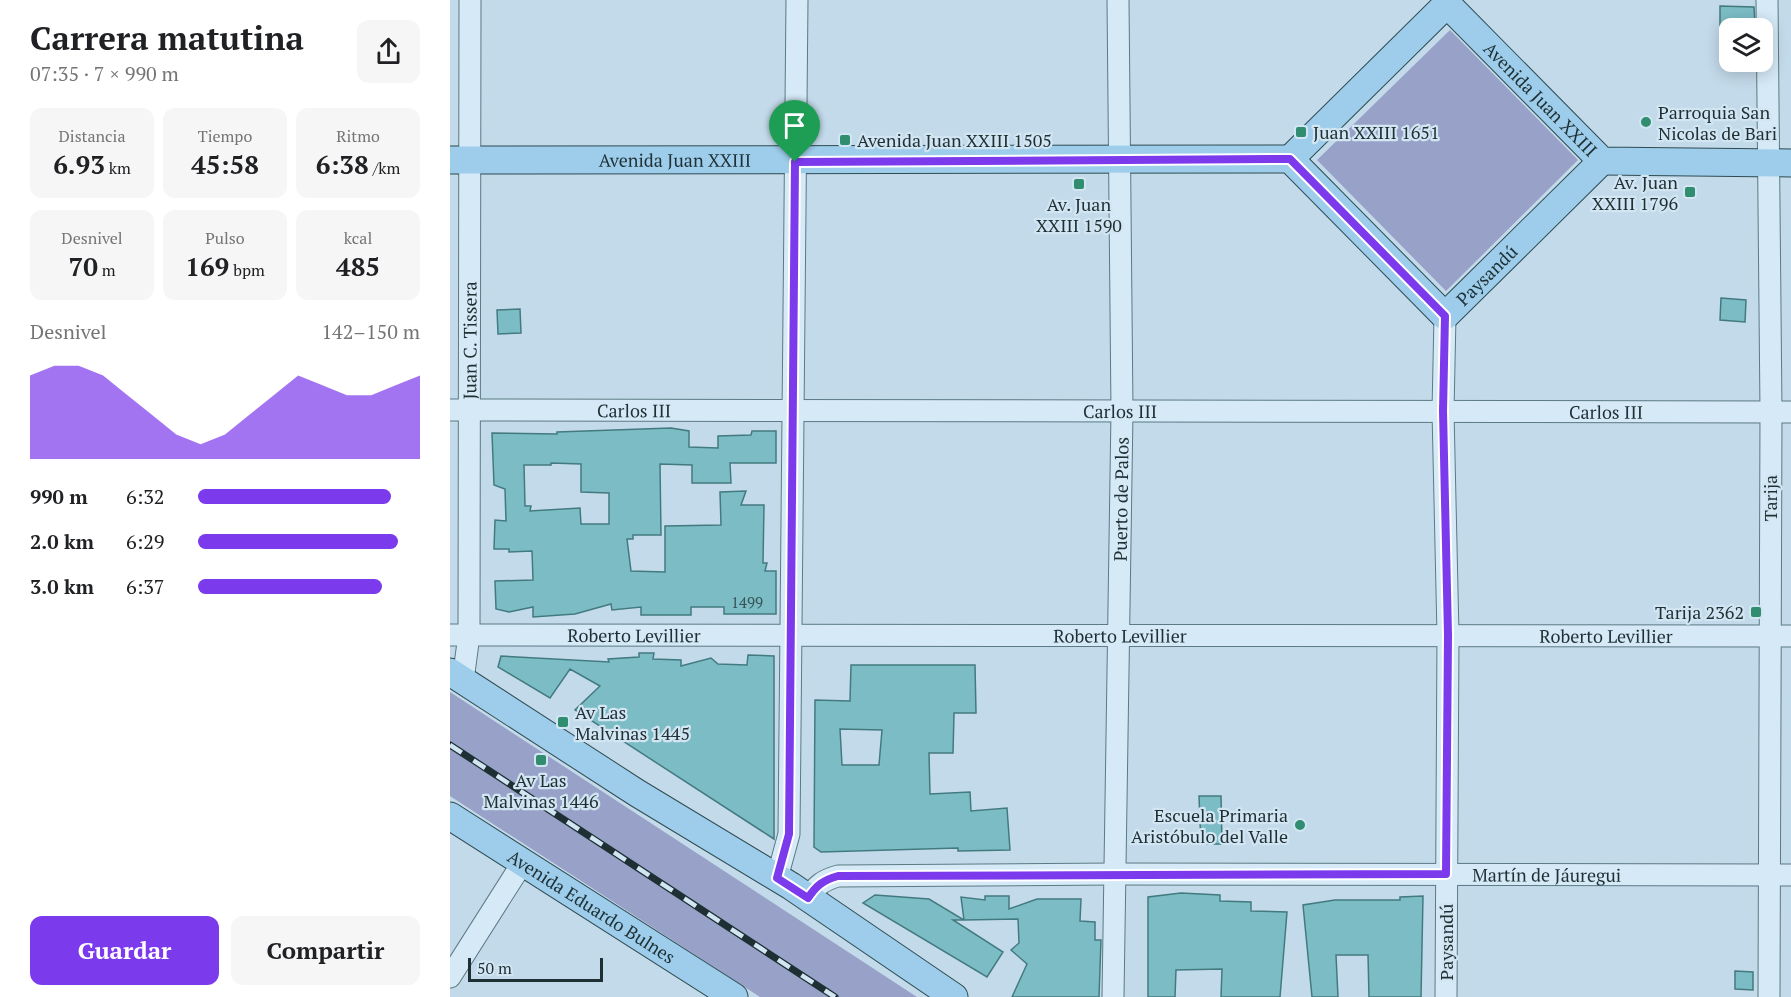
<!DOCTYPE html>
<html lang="es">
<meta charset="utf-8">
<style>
body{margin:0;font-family:"PT Serif",serif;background:#f6f6f6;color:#202124;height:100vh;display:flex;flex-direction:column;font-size:22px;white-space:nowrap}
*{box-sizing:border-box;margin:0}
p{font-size:20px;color:#757577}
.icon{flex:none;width:33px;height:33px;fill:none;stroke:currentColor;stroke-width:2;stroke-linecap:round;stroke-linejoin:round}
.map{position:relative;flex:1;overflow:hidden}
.side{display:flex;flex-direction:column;background:#fff;width:450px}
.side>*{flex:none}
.controls{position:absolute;left:1269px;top:18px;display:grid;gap:12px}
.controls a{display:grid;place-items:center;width:54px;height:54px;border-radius:12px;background:#fff;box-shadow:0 3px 15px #0003;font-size:30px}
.scale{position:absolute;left:18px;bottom:15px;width:135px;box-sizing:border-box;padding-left:6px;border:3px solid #1e3034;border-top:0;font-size:16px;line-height:21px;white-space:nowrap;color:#1e3034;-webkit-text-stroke:4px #d2e5f2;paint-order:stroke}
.pin{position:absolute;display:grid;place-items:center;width:51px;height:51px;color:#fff;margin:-62px -26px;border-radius:50% 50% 50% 0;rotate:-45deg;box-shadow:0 0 6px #0007}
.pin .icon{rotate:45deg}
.round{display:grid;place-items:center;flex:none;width:63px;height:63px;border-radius:12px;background:#f6f6f6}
.head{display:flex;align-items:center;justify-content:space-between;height:102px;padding:0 30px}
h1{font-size:33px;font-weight:600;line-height:45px}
.metrics{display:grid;grid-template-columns:repeat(3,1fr);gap:9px;height:102px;padding:6px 30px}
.metrics div{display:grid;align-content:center;border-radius:12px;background:#f6f6f6;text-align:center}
.metrics b{font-size:26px;font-weight:600}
.metrics small{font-size:16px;font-weight:400}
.metrics p{font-size:16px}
.chart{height:168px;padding:12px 30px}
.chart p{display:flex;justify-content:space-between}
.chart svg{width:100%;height:108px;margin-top:6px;fill:#7c3aed;opacity:.7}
.action{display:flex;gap:12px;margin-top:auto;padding:12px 30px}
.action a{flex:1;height:69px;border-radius:12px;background:#7c3aed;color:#fff;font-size:24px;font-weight:600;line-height:69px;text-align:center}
.action a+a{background:#f6f6f6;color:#202124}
ul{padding:0 30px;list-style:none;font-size:20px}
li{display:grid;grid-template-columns:96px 72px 1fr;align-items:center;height:45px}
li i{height:15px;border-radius:8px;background:#7c3aed}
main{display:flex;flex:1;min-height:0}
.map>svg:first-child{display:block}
.green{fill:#98a1c7}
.building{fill:#7cbdc5;stroke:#437a80;stroke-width:1.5;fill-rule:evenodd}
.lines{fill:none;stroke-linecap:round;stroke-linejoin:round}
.minor-casing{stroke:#5b7a83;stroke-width:23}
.major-casing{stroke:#2f4b51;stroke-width:29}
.minor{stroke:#d5e9f6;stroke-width:21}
.major{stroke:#9dcdeb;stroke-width:27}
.rail-casing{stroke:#1e3034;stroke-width:7}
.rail{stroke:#d2e5f2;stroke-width:4.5;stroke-dasharray:14;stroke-linecap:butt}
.route-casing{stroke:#fff;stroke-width:12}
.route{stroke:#7c3aed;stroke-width:8}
.poi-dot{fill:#308d70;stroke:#d2e5f2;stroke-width:2}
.labels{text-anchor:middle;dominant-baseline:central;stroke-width:4.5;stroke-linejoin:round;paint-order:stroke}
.number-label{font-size:15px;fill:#365358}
.street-label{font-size:18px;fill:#1e3034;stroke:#d2e5f2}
.poi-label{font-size:18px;fill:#1e3034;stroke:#d2e5f2;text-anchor:start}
</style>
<main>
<section class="side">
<div class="head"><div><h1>Carrera matutina</h1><p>07:35 · 7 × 990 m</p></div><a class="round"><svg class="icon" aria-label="share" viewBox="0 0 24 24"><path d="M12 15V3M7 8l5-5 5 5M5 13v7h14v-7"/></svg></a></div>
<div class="metrics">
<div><p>Distancia</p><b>6.93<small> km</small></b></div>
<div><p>Tiempo</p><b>45:58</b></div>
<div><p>Ritmo</p><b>6:38<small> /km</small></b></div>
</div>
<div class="metrics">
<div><p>Desnivel</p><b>70<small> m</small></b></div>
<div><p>Pulso</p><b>169<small> bpm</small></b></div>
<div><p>kcal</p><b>485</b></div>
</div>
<div class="chart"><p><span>Desnivel</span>142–150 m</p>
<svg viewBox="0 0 160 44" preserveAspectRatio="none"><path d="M0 44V10L10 6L20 6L30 10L40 18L50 26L60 34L70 38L80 34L90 26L100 18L110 10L120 14L130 18L140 18L150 14L160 10V44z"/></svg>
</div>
<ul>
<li><b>990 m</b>6:32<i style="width:87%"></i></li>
<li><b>2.0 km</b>6:29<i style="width:90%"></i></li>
<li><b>3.0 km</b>6:37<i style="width:83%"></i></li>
</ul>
<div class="action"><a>Guardar</a><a>Compartir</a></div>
</section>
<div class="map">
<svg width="1341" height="997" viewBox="0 0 1341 997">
<rect width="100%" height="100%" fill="#c3daea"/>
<!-- green -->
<path class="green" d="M1000,30l128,130 -132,131 -129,-131z
M0,692l467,305h-157l-310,-201z"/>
<!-- building -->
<path class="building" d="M1270,6l34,1 1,19 -35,-1z
M1271,298l25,2 -1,22 -25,-2z
M70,309l1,24 -23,1 -1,-24z
M221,428l18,3v16l29,1v-12l33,-1 1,-4h24v32h-46l1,20h-39v-18l-32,-1 1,71h-28v4h-6l4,32 34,1v-46l56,-1 -1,-33 26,-1 -5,14h23l-1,58h4l-2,8h11v43h-52v-7h-33v8h-50v-8l-29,3 -1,-6 -36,10 -42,3v-10l-24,5 -13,-3 -1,-28 38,-1 -1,-29 -23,1v-3h-15l1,-29 11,1 -1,-32 -11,-4 -2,-52 65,1v-2zM101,463l30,1v28l28,1v31h-28l-1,-16 -50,3 1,-5h-6l-1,-41h27z
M189,653h15l-1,6 28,1v6l30,-8 7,6 29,1 1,-10 26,1v183l-199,-129 25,-24 -30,-17 -20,29 -52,-31 3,-11 108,6 -1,-3 31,-2z
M401,665h124l1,48h-22l-1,40h-24l1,41 40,-2 1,19 36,-3 3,42 -52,1v-3l-137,4 -7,-5 1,-147 35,1zM390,729l42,1 -3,35h-37z
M749,796h22l1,48h-21z
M731,893l39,2v6l31,1v9l36,1 -7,85h-59l1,-28 -46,1 -1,27h-27v-100z
M425,895l54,4 35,21h-11l50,32 -16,25 -124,-74z
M535,896h24v13l28,-10h44l-1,22 15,1v18h6l-2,57h-87l15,-33 -16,-14 8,-7 -1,-24 -54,1 -3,-23 24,3z
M973,896l-2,101h-52l-1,-42h-32l2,42h-26l-9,-92 32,-5h65v-3z
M1285,971l18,1v18l-18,-1z"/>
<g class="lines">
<defs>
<g id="minor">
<path d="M1317,0l4,412 -2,585"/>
<path d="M995,316l-2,95 5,224 -2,362"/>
<path id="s1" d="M0,410l1341,2"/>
<path id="s2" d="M0,635l1341,1"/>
<path id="s3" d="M13,680l6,-45 1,-635"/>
<path d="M327,878l12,-44 8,-834"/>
<path id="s4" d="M358,898c8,-12 15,-18 30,-22l276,-2 677,1"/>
<path d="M0,977l73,-115"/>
<path id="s5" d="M663,997l9,-585 -4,-412"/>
</g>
<g id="major">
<path id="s6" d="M840,159l157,-155 155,157 189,2"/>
<path id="s7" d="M0,160l840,-1 155,157 157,-155"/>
<path d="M0,672l187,121 154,93 163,111"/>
<path id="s8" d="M0,816l284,181"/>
</g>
</defs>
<!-- minor casing -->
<use href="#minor" class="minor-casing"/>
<!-- major casing -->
<use href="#major" class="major-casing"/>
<!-- minor -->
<use href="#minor" class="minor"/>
<!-- major -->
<use href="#major" class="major"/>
<defs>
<path id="rail" d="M0,745l385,252"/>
</defs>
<!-- rail casing -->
<use href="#rail" class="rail-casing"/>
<!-- rail -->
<use href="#rail" class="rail"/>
</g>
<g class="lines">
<defs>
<path id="route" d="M840,159l155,157 -2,95 5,224 -2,239 -608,2c-15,4 -22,10 -30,22l-31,-20 12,-44 6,-672z"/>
</defs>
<!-- route casing -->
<use href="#route" class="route-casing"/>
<!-- route -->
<use href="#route" class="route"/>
</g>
<!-- markers -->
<g class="poi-dot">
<circle cx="1196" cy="122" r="6"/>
<rect x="845" y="126" width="12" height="12" rx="3"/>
<rect x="389" y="134" width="12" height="12" rx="3"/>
<rect x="623" y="178" width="12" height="12" rx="3"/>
<rect x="1234" y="186" width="12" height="12" rx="3"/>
<rect x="1300" y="606" width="12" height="12" rx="3"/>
<rect x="107" y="716" width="12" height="12" rx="3"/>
<rect x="85" y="754" width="12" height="12" rx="3"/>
<circle cx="850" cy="825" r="6"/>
</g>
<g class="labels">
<!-- number labels -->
<g class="number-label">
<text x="297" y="602">1499</text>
</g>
<!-- street labels -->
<g class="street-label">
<text stroke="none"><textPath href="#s6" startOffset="354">Avenida Juan XXIII</textPath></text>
<text stroke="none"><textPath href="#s7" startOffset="225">Avenida Juan XXIII</textPath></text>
<text stroke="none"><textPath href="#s7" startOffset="1119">Paysandú</textPath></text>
<text stroke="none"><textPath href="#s3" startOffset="340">Juan C. Tissera</textPath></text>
<text stroke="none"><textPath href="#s1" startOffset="184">Carlos III</textPath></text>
<text stroke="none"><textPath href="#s1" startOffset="1156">Carlos III</textPath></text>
<text stroke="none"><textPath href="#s1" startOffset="670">Carlos III</textPath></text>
<text transform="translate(1320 498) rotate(-90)">Tarija</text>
<text stroke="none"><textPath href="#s5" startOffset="498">Puerto de Palos</textPath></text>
<text stroke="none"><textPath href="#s2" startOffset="670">Roberto Levillier</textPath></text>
<text stroke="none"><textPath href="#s2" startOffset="184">Roberto Levillier</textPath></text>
<text stroke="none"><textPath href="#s2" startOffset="1156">Roberto Levillier</textPath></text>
<text stroke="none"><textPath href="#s4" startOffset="747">Martín de Jáuregui</textPath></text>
<text stroke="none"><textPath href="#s8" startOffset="168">Avenida Eduardo Bulnes</textPath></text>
<text transform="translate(996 942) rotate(-90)">Paysandú</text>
</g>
<!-- poi labels -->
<g class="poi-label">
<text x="1208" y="112">Parroquia San<tspan x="1208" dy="21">Nicolas de Bari</tspan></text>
<text x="863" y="132">Juan XXIII 1651</text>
<text x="407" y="140">Avenida Juan XXIII 1505</text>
<text x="1228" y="182" text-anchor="end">Av. Juan<tspan x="1228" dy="21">XXIII 1796</tspan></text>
<text x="629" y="204" text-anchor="middle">Av. Juan<tspan x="629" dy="21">XXIII 1590</tspan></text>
<text x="1294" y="612" text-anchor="end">Tarija 2362</text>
<text x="125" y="712">Av Las<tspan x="125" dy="21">Malvinas 1445</tspan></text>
<text x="91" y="780" text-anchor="middle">Av Las<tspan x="91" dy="21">Malvinas 1446</tspan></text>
<text x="838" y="815" text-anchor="end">Escuela Primaria<tspan x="838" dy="21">Aristóbulo del Valle</tspan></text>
</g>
</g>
</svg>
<div class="controls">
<a><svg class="icon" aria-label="layers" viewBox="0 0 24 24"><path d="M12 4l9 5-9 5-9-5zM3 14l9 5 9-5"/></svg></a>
</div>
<div class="scale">50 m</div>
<div class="pin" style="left:345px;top:162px;background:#1e9e55"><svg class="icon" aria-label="arrive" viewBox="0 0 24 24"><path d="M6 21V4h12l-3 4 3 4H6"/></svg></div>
</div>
</main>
